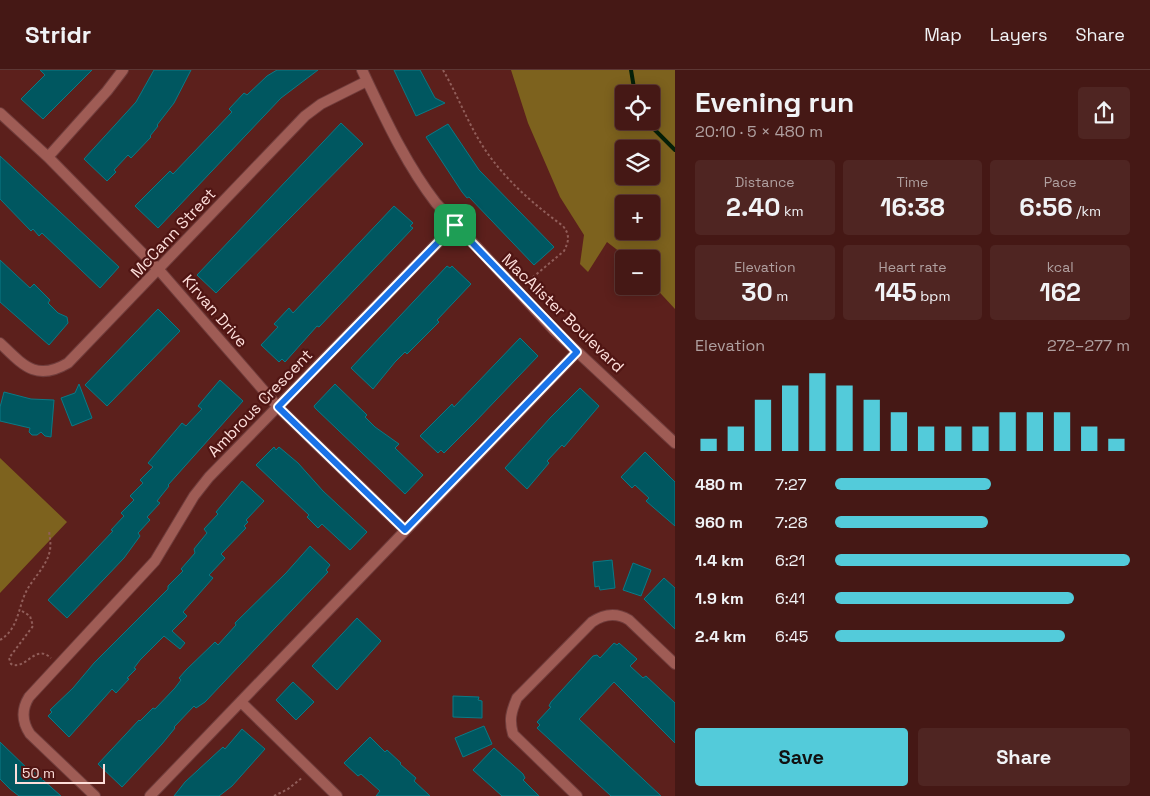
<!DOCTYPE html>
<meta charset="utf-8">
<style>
body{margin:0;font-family:"Space Grotesk",sans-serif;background:#4f2522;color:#f1f3f6;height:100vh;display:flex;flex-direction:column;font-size:19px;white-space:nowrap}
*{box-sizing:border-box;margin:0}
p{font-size:16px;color:#b0a0a0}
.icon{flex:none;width:28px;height:28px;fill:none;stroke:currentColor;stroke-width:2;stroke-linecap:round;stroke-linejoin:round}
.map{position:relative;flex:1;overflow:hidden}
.panel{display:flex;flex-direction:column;background:#451815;width:475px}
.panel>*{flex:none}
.fabs{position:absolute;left:615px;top:15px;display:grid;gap:10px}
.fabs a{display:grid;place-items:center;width:45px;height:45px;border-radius:5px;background:#451815;box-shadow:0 2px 12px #0003,0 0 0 1px #5d3734;font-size:25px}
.scale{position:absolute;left:15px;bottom:12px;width:90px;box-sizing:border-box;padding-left:5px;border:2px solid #fddeda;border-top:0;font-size:14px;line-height:18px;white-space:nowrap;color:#fddeda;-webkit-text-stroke:4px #501513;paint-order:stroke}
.pin{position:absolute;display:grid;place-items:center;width:42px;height:42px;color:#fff;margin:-21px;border-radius:10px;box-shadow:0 2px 8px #0006}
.round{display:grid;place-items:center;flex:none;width:52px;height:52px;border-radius:5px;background:#4f2522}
.overview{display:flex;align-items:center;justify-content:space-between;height:85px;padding:0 20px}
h1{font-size:28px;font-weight:800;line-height:38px}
.stats{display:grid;grid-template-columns:repeat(3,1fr);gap:8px;height:85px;padding:5px 20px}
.stats div{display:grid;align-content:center;border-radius:5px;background:#4f2522;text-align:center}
.stats b{font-size:25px;font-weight:800}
.stats small{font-size:14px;font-weight:400}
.stats p{font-size:14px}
.chart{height:140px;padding:10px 20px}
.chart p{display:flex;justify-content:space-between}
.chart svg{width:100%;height:90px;margin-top:5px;stroke:#53cbda;stroke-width:6}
.primary-button{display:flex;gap:10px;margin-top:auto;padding:10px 20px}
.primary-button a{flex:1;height:58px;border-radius:5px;background:#53cbda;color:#111;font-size:20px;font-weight:800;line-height:58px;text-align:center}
.primary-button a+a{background:#4f2522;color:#f1f3f6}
ul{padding:0 20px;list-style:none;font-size:16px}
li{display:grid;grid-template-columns:80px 60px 1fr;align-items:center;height:38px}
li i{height:12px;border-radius:6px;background:#53cbda}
header{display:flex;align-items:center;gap:30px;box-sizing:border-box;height:70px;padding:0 25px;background:#451815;border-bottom:1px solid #5d3734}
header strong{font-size:24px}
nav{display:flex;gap:28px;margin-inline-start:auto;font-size:18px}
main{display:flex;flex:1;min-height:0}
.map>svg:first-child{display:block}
.forest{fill:#7d621e;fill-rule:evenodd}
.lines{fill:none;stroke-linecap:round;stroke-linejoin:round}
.stream{stroke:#052009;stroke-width:4}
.building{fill:#005760;stroke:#0a7a86}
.street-casing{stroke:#703d3c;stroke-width:12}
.path{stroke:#915e5a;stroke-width:2;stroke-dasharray:2.5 2.5;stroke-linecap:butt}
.street{stroke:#9f5c55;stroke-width:10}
.route-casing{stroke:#fff;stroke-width:10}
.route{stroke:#1a73e8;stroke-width:6}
.labels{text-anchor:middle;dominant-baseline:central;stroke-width:4.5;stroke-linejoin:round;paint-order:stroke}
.street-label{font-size:16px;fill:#fddeda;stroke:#501513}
</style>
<header>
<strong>Stridr</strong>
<nav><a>Map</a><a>Layers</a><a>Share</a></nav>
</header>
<main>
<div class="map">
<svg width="675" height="726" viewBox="0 0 675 726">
<rect width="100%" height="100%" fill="#5c201c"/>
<!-- forest -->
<path class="forest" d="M511,0h164v239l-24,-26v-24h-22l-22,-17 -19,30 -8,-8 4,-29 -24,-38 -32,-74zM624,24h27v27h-27zM624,79h27v27h-27zM624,134h27v27h-27z
M0,388l67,64 -67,71z"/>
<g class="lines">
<!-- stream -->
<path class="stream" d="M631,0l4,24
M646,51l29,29"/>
</g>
<!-- building -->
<path class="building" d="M40,0h52l-49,49 -22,-20 24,-24z
M154,0h37l-17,33 -17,22 1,1 -8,10 1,1 -20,21 -3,-3 -14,15 2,2 -9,9 -23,-22 52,-57z
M277,0h41l-37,28 -123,130 -23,-22 35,-35 3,3 59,-62 -3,-3 15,-16 3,2 20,-19z
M394,0h26l15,28 10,5 -29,13z
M341,53l22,21 -147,149 -19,-18z
M448,54l31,46 75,77 -20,18 -65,-68 -2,1 -5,-6 -36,-55z
M0,86l119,111 -19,21 -58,-55 -3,3 -6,-7 -2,2 -31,-32z
M394,136l19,17 -3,3 3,2 -94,99 -2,-1 -32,36 -3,-3 -3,3 -18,-17 17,-18 -4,-3 15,-16 4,5z
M0,190l30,28 4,-4 16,16 -2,3 10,10 9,4 1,6 -19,22 -49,-43z
M447,196l3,2 2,-2 19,18 -34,36 2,2 -32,32 -2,-2 -10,10 -22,27 -22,-21z
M158,239l22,22 -73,75 -22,-21z
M520,268l18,18 -63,66 -31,31 -3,-3 -3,3 -18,-17 32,-32 2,3z
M220,310l23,21 -75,84 1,1 -12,15 3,2 -13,14 3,3 -12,13 2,3 -16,22 -57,60 -19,-18 65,-69 -2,-1 13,-14 -3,-3 13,-13 -4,-4 13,-13 -3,-3 13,-13 -5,-4 34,-40 4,3 16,-17 -4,-3z
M79,314l13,34 -20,8 -11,-28 14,-5z
M335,314l32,31 -2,2 10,10 24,17 -4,4 28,27 -18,19 -90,-86 -1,-2z
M580,318l19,18 -35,41 -2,-2 -15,16 2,2 -22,26 -22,-21 45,-50z
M4,322l27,7 23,1 -3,37 -6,-1 -4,-4 -4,3h-5l-3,-3 1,-4 -30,-7v-14z
M274,377l2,3 3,-3 19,16 25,28 44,41 -17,18 -28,-26 -4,4 -11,-11 2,-2 -53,-50z
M645,382l30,30v44l-29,-25 3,-3 -14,-13 -3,3 -11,-11z
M242,411l22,20 -18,19 2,2 -4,4 2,2 -25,26 4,4 -16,17 4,3 -30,34 4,4 -15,15 13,12 -5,6 -16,-13 -24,24 -6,8 2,1 -9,9 2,1 -13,14 -4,-4 -43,48 -21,-21 4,-4 -2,-2 23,-22 21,-25 74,-74v-3l15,-15 -2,-2 14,-16 -1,-4 13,-16 -3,-4 14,-15 -2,-2z
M310,476l20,19 -4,5 2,2 -123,130 -9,6 -2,-2 -20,21 1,1 -13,16 -40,43 -24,-23 41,-44 1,1 13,-13 2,1 20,-21 6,-8 -2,-2 7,-8 29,-28 3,3 18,-20 -1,-2 51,-50z
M612,490l3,28 -15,2 -1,-4 -4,1 -2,-25z
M633,493l18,7 -10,26 -18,-6z
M664,508l11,10v41l-31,-30z
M357,548l24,23 -44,49 -25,-24z
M614,573l3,2 2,-2 18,16 -7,7 13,12 3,-2 29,27v40l-61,-61 -35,37 82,77h-50l-74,-68 3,-3 -3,-3 14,-15 -2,-1 2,-4 42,-46 4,-1 3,3z
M293,612l21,20 -18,18 -20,-20z
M453,626l26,1 -1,3 4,1v17l-29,-1z
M484,656l8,18 -29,13 -8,-19z
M242,659l23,20 -33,37 -13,10h-45l11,-14 38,-35 2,2z
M370,667l15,15 2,-2 14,13 -1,1 16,14 -2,3 16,15h-54l4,-5 -19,-17 -3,2 -14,-13z
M0,672l31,30 2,-1 28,25h-42l-9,-7 -10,-10z
M494,678l29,26 2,4 -2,2 16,16h-37l-29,-26z"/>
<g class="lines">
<defs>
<path id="street" d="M362,0c22,46 43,93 74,133l117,126 122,114
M0,43l48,44 111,113 119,137 127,123
M48,87l59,-66 16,-21
M0,273c23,22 36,39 68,20l237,-247 16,-12 46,-23
M241,632l96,94
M95,726l-65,-62c-8,-12 -9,-24 -1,-37l126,-136 39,-65 15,-19 246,-252
M150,726l427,-444
M577,726l-64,-62c-4,-14 -2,-22 4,-36l75,-76c12,-8 24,-10 37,-2l46,44"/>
</defs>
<!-- street casing -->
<use href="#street" class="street-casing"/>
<!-- path -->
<path class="path" d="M443,0c14,24 24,51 39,75 21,33 50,58 81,81 7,9 6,15 1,25l-38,32
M22,541l8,5 3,10 -24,32 2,6c15,7 24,-21 40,-6
M0,570c19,-11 18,-34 27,-50 7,-13 20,-24 23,-40 1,-6 0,-12 -1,-19
M274,726l14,-7 15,-12"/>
<!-- street -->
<use href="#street" class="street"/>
</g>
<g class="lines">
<defs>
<path id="route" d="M455,155l122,127 -172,178 -127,-123z"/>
</defs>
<!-- route casing -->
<use href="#route" class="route-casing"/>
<!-- route -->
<use href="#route" class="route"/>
</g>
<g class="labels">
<!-- street labels -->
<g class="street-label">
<text transform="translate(173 163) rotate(-47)">McCann Street</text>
<text transform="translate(215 241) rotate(49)">Kirvan Drive</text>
<text transform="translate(563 243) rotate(44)">MacAlister Boulevard</text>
<text transform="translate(260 333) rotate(-46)">Ambrous Crescent</text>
</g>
</g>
</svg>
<div class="fabs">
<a><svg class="icon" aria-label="locate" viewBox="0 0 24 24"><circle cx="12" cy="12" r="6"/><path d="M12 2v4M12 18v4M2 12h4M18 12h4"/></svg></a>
<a><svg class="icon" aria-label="layers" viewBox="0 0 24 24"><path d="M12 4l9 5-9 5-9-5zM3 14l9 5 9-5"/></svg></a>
<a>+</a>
<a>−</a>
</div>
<div class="scale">50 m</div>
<div class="pin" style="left:455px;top:155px;background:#1e9e55"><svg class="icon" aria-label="arrive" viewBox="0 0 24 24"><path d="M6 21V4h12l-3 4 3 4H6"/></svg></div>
</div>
<section class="panel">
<div class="overview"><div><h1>Evening run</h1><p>20:10 · 5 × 480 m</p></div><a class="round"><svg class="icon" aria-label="share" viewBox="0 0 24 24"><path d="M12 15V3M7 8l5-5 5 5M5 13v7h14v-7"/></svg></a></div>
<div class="stats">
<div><p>Distance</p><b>2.40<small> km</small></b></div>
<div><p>Time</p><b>16:38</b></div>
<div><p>Pace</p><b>6:56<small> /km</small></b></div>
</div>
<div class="stats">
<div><p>Elevation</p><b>30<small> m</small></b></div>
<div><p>Heart rate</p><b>145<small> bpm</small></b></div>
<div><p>kcal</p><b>162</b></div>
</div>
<div class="chart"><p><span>Elevation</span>272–277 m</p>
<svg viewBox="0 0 160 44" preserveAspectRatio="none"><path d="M5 44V38M15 44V32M25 44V19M35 44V12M45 44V6M55 44V12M65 44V19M75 44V25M85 44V32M95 44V32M105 44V32M115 44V25M125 44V25M135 44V25M145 44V32M155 44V38"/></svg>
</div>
<ul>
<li><b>480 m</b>7:27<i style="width:53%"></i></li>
<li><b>960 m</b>7:28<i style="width:52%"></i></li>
<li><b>1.4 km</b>6:21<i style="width:100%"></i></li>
<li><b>1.9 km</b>6:41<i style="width:81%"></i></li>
<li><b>2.4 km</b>6:45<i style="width:78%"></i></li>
</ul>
<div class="primary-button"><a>Save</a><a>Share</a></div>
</section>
</main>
